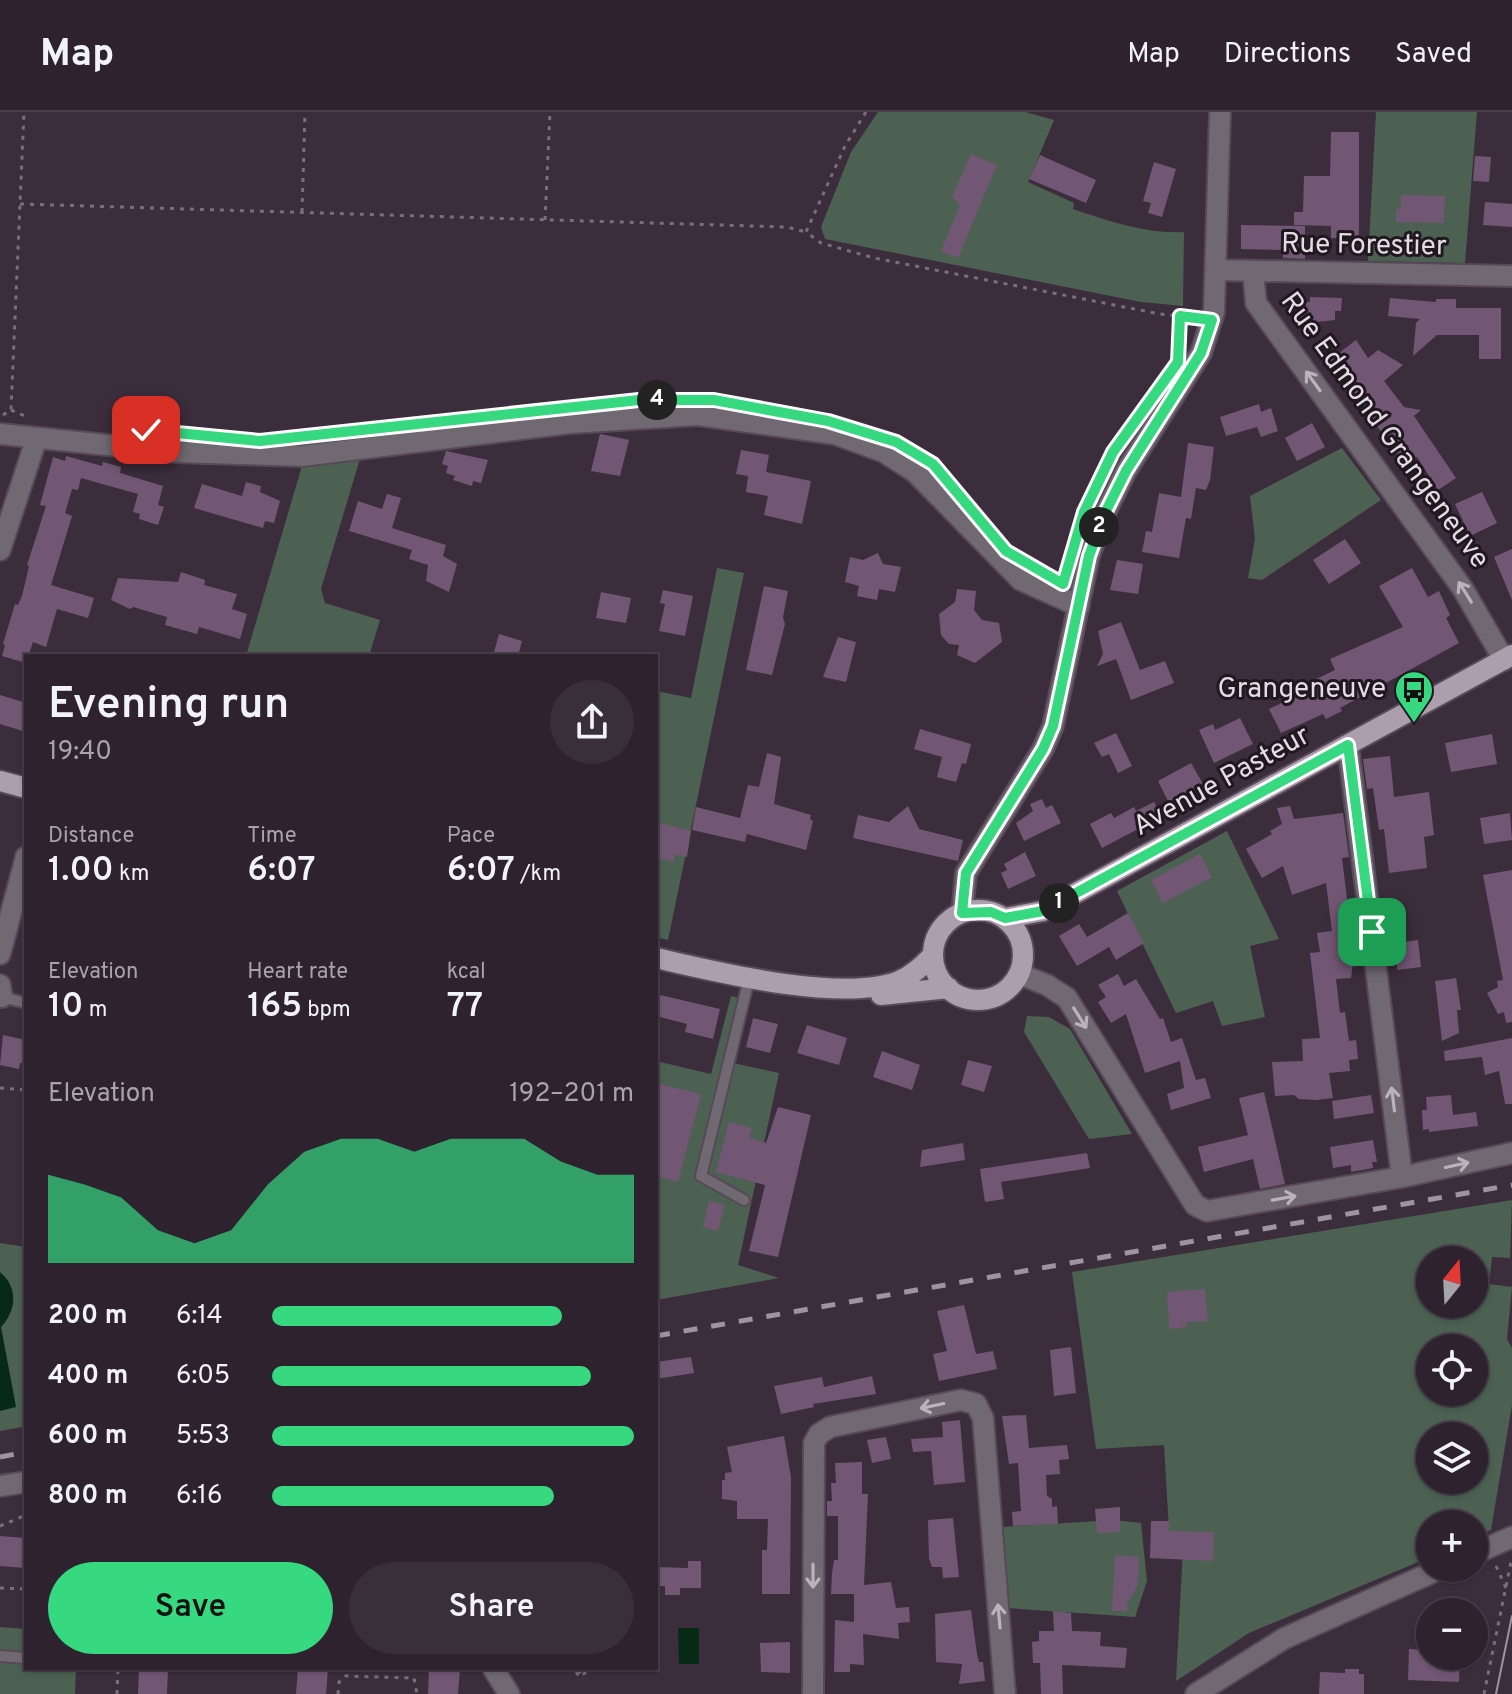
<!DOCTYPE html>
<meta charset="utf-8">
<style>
body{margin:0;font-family:Overpass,sans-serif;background:#392f3a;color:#f1f3f6;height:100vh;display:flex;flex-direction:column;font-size:30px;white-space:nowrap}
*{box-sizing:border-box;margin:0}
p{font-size:26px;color:#a7a4aa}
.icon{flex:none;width:44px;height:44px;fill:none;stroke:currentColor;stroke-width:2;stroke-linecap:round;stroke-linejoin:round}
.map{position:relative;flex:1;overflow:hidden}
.drawer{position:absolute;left:24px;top:542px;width:634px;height:1016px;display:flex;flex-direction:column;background:#2d222e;border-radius:0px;box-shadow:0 2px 6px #0004,0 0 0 2px #483f4a}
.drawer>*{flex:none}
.needle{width:52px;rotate:18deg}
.fabs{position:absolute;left:1416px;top:1134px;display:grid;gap:16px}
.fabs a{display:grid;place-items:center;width:72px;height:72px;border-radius:50%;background:#2d222e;box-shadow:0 2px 6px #0004,0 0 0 2px #483f4a;font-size:40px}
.pin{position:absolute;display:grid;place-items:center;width:68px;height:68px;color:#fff;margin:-34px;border-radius:16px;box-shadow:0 4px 12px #0006}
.km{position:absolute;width:40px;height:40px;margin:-20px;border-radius:50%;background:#222;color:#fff;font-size:22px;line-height:40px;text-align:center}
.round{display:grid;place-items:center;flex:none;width:84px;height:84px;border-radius:42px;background:#392f3a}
.overview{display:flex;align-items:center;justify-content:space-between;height:136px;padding:0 24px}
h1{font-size:44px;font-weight:600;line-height:60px}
.metrics{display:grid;grid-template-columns:repeat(3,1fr);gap:12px;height:136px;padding:8px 24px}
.metrics div{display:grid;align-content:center}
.metrics b{font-size:34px;font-weight:600}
.metrics small{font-size:22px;font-weight:400}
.metrics p{font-size:22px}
.chart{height:224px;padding:16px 24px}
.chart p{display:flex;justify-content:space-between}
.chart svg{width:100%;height:144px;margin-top:8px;fill:#36d880;opacity:.7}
.primary-button{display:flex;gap:16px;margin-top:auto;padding:16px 24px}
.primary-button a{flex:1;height:92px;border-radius:48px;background:#36d880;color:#111;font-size:32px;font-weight:600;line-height:92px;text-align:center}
.primary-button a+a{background:#392f3a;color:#f1f3f6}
ul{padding:0 24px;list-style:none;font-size:26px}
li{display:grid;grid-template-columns:128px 96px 1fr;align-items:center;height:60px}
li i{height:20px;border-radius:10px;background:#36d880}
header{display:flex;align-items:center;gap:48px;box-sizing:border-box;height:112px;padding:0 40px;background:#2d222e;border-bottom:2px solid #483f4a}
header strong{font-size:38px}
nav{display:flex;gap:44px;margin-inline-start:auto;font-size:28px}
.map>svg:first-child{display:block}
.green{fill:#4c6152;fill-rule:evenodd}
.water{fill:#062a15}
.building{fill:#725774}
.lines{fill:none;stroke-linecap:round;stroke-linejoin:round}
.service-casing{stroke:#574958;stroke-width:14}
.minor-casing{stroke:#574958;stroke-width:24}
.tertiary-casing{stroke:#574958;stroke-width:24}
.primary-casing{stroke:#574958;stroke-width:24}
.path{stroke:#7b6e7c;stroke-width:3;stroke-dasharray:4 6;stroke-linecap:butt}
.service{stroke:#706971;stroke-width:10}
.minor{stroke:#706971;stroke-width:20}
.tertiary{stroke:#706971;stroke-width:20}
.primary{stroke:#ad9eae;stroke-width:20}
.tram{stroke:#9f93a0;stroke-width:2}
.rail{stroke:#9f93a0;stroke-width:5;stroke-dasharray:14 14;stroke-linecap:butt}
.oneway{stroke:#bbb3bc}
.route-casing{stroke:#fff;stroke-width:16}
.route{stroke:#36d880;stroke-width:10}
.labels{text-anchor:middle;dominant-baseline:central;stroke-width:6;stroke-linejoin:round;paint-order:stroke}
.street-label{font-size:28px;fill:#e4dbe5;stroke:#1f181f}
.poi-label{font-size:28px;fill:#e4dbe5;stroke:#1f181f;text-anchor:end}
</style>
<header>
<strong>Map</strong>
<nav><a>Map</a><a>Directions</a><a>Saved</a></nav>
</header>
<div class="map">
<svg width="1512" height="1582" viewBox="0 0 1512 1582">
<rect width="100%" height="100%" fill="#3c2d3d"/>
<!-- green -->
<path class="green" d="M878,0h147l29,8 -26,62 46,21 -1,6c35,12 73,25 111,23l-1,74 -42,-4 -316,-63 -4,-12 30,-75z
M1376,0h101l-12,151 -97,-2z
M1342,336l39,52 -119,80 -14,-2 7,-39 -5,-43z
M362,340l-41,137 4,14 55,17 -11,36h-123l58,-197z
M717,456l27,5 -76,367 -12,-3v-246l35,7z
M1227,719l52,108 -29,7 15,71 -43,9 -9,-25 -37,12 -59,-122z
M731,884l16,4 -14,63 46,10 -41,192 41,13 -123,22v-239l55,13z
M1027,904l22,1 21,12 62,105 -43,5 -65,-107z
M1512,1088l-2,58 -18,-1 -3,27 23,3 -5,52 5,9v57l-21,125 -17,7v-13h-44v33l-181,76 -73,48 7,-134 -13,-1 -6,-101 -68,4 -24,-177zM1430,1148h44v44h-44zM1430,1236h44v44h-44zM1430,1324h44v44h-44z
M0,1131l26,4v141l-4,39 -22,4z
M1114,1408l27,3 6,58 -12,36 -128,-9 -6,-81z
M0,1515l26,2v39h50l-1,26h-75z"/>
<!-- water -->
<path class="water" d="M0,1160c19,16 16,39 1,55l15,80 -16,4z
M678,1516h21v36h-20z"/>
<!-- building -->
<path class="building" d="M1331,20h28v106h-28v-12l-37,-1v-13h9l1,-36h26z
M971,42l26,11 -39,93 -17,-7 19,-46 -8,-8z
M1040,43l56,25 -10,23 -57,-24z
M1475,44l16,1 -2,25 -16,-1z
M1154,50l22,7 -14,48 -14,-4 3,-10 -8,-2z
M1401,83l44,1 -1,27 -48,-1v-13h5z
M1485,90l27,2v23l-29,-2z
M1241,113l64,1v33l-22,-1v-8l-42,-1z
M1310,185l32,1 -1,13h-6v9l-38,4 1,-22h12z
M1390,186l46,4v-3h20v9h45v51h-22v-24h-42l-24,21 3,-33 4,-4 -32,-3z
M1356,228l12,18 10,-8 25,15 -19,16 20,26 17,3 -7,6 42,62 -18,12 -21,-33 -12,9 -56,-80 -4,4 -19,-27z
M1259,292l2,8 10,-4 7,23 -17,6 -4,-10 -31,9 -6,-19z
M1312,311l13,24 -28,14 -12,-23z
M600,322l29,6 -9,36 -29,-5z
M1188,331l26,4 -4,33 -4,10 -10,-2 -5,31 -5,-1 -7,40 -37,-6 4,-21 6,1 7,-39 22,4z
M741,338l28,5 -3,17 45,9 -9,43 -38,-9 4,-19 -22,-4 2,-16 -12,-2z
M446,339l42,9 -7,23 -8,-2 -1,5 -19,-6 2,-4 -9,-3 2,-7 -6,-2z
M66,344l36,10 1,-4 18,5 -1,6 43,13 -5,19 6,2 -6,18 -19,-6 1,-5 -7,-2 5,-18 -57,-16 -3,12 -6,-1 -7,24 7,3 -21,69 43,13 -6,20 -31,-9 -11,38 -13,-5 -7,21 -24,-7 3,-11 -2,-1 12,-40 3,1 4,-9 7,-30 -2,-1 19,-59 -6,-1 13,-48 12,4z
M246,370l15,4 -1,6 20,9 -6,22 -9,-2 -2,7 -69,-20 8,-24 40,12z
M1482,380l15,31 -27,13 -15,-32z
M387,382l14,4 -9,30 54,17 -3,11 14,8 -8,28 -23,-11 2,-16 -19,-6 3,-9 -63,-19 9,-30 24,8z
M1345,427l16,24 -32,21 -16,-24z
M1512,437v51l-18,-43z
M878,441l5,11 18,3 -6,25 -16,-3 -2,11 -20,-4 2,-10 -14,-4 5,-25 13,3z
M1117,448l26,4 -5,30 -28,-4z
M1412,456l16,29 11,-6 11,24 -4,3 13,25 -119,65 2,3 -16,8 -3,-5 -42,19 -12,-24 42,-20 -3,-6 27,-13 -5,-11 73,-32 -24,-41z
M181,460l24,8 -1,5 33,9 -5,15 15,5 -7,25 -41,-12 -2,7 -7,-2 -25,-7 2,-8 -34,-10 -3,2 -19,-9 7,-22 60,4z
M764,474l24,5 -5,26 2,7 -13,51 -26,-5z
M957,477l19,2 -2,19 8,10 17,3 3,19 -27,21 -18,-8 2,-10 -10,-1 -8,-9 -2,-21 16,-12z
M663,478l30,6 -8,40 -26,-5 6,-27 -5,-1z
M601,480l30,6 -5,25 -30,-5z
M1121,510l19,48 25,-9 9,22 -43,17 -15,-41 -19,7 6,-12 -5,-23z
M499,522l23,7 -4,15h-25z
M838,525l18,5 -10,40 -23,-5z
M0,583l26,8v29l-26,-8z
M1240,606l13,26 -39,19 -15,-33 14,-6 2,6z
M920,617l51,15 -5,20 -4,-1 -6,19 -19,-5 5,-20 -28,-8z
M1116,621l16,33 -14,7 -9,-19 -7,3 -8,-14z
M1492,622l5,30 -46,8 -6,-29z
M767,641l14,4 -7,47 37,11 -1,4 3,2 -7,29 -59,-16 -2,8 -53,-12 4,-23 44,11 8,-33 11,2z
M1390,644l4,41 35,-5 5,43 -10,2 3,31 -38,5 -5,-44 -5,1 -6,-42 -6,1 -4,-30z
M1191,651l12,21 -19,14 -3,-2 -12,7 -11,-22z
M1042,687l4,9 6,-3 9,18 -37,18 -8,-18 17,-12 -3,-7z
M1154,690l9,18 -25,13 -2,-3 -34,18 -12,-24 21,-11 3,5 20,-11 2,4z
M908,694l11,23 44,11 -5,21 -105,-23 5,-23 31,7z
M1290,694l4,13 49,-6 6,44 -7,1 12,98 -3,22 -15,1 4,34 5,-1 4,29 7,-1 2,19 -9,1 1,11 -21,2 4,25 -17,2 -17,-1 -5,-4 -19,1 -3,-34 31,-1 -1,-22 18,-1 -10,-85 10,-1 -3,-19 15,-2 -6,-48 -34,12 -9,-29 -21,12 -16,-29 26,-15 -2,-3 12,-7 -5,-16z
M1510,701l2,27 -28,4 -4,-26z
M656,710l35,9 -4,26 -12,-3 -1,8 -18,-4z
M1025,740l11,24 -28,13 -7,-16 6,-3 -3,-6z
M1200,742l12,23 -49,26 -12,-23z
M1512,758v152l-6,1 -2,-11 -6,2 -11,-21 11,-6 -1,-6 6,-1 -20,-105z
M1128,801l16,30 -28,17 -7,-13 -32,19 -18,-30 20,-12 8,13z
M1418,828l3,27 -24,3v-27z
M1118,862l6,12 12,-7 24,40 3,-1 8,24 11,-4 14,42 9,-2 6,20 -40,12 -4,-16 17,-6 -4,-27 -35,12 -19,-59 -15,9 -13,-21 8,-5 -8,-12z
M1456,866l5,32h-4l2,23 -17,8 -7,-60z
M656,882l64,15 -7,30 -28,-7 2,-8 -31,-8z
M753,906l25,6 -8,29 -24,-6z
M807,913l40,13 -8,27 -42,-12z
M3,923l23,5v24l-6,-1 -1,6 -19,-4z
M1512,926v66h-7l-6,-33 -14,4 -3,-18 -37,4 -1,-10z
M882,939l38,14 -8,25 -39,-13z
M968,948l24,6 -8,26 -23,-7z
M656,971l45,11 -23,88 -22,-6z
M1264,980l21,92 -25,5 -7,-30 -49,13 -6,-25 50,-12 -9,-37z
M1371,983l3,18 -40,6 -2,-18z
M1451,983l2,20 23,-3 2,14 -49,6v-3l-6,1 -1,-20h5l-1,-13z
M778,995l33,8 -33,142 -29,-6 16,-66 -49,-13 13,-50 23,6 -3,10 17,5z
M1373,1028l4,22h-5l1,6 -22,4v-7l-18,3 -3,-21z
M963,1031l2,17 -45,7 2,-17z
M1087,1041l3,15 -89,14 3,17 -19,3 -5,-33z
M709,1089l16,4 -7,26 -15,-4z
M1205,1177l3,32 -22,1 1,5 -18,2 -2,-37z
M964,1193l12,49 17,-3 4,18 -58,12 -6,-27 14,-3 -10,-40z
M1071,1235l5,46 -22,3 -4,-46z
M691,1245l3,16 -38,6v-17z
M872,1264l4,18 -63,10 1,3 -33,7 -7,-28 48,-9 2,10z
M1026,1303l3,33 38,-3 2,14 -10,1 1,14 -14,1 1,21 5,3v8l5,-1 1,18 -45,2 -1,-14 9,-1 -3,-48 -9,1 -7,-48z
M960,1308l5,62 -31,3 -3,-34 -18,1 -2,-13 32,-2 -1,-15z
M784,1324l7,41 -1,117h-28v-44h5l1,-31h-31v-18l-15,-2v-19h3v-7l7,-1 -5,-25z
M886,1325l5,22 -19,4 -5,-23z
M862,1350v32h6l-4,91 27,-3 5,26 13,-1 1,15 -12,1 1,16 -36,-5 1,31 -14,-1v8h-16l1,-52 19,2v-28h-23l1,-21 2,-13h4v-44h-11v-15h5l-1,-18h5l-1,-20z
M1120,1395v25l-23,1 -2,-24z
M953,1406l6,59 -16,1 -1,-11h-10l-3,-8 -1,-39z
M1151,1409h18v10l45,1 -1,29 -63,-3z
M0,1424l26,2v30l-26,-2z
M1115,1443l24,2 -1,28 -11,19v7h-15z
M688,1449h13v27h-21v7h-15v-9h-9v-19l32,1z
M971,1498l6,44 2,8h4l2,19 -26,3 3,-20 -26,-2 -1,-48z
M1053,1499l18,2 1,18 29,1 -1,14 27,2 -2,20 -63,-3 1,29h-22l-1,-31h-7l-1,-21 7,-1v-10h15z
M790,1530v31l-29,-1 -1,-29z
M1409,1537l21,1v6h30l-1,26 -51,-2z
M139,1556h29l-1,26h-29z
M298,1556h30l-2,26h-30z
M429,1556h31l-2,26h-30z
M1345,1557h14v5h5v20h-45l1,-22 25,1z"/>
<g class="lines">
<defs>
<path id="service" d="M2,885l24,6
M744,1088l-43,-24 48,-197
M0,1544l26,2"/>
<path id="minor" d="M1216,158l296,6
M1253,160l3,31 207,286 41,71
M0,322l175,18 127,4 268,-33 128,-8 137,19 49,18 31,20 106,108 58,26
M0,438l36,-110
M1348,633l54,432
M962,801l4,-40 77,-124 10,-23 36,-170 15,-41 22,-44 75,-118 13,-41 6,-200
M0,842l26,-97
M1019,862l28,11 20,13 128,207 12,6 195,-34 110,-24
M0,873l2,12
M0,1374l26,-4
M493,1556l16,26
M813,1582l1,-251 5,-9 11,-7 131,-27 15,4 7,14 22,276"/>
<path id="tertiary" d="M1474,1442l38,-17
M1196,1582l89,-56 157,-70"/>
<path id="primary" d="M0,669l26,7
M933 843a45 45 0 1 1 90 0a45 45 0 1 1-90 0Z
M1005,806l38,-7 469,-256
M656,846c61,14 185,45 243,23 14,-6 24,-16 34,-26
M881,883l68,-7"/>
</defs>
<!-- service casing -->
<use href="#service" class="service-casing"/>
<!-- minor casing -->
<use href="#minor" class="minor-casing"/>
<!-- tertiary casing -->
<use href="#tertiary" class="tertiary-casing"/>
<!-- primary casing -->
<use href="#primary" class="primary-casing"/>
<!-- path -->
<path class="path" d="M866,0l-21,34 -39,86 15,11 53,15 286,56 33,4
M20,92l767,23 19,5
M302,100l3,-100
M545,108l5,-108
M1179,242l1,-38
M11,298l14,6
M3,303l8,-5 13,-298
M1109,347l22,-34
M0,976l26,2
M0,1414l26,-11
M1496,1454l10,22
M0,1476l26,1
M581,1561l-4,-4 -2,2 5,6 11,-9
M117,1582l1,-26
M338,1582l1,-12 6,-6 69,2 3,16
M1484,1582l28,-137"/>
<!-- service -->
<use href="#service" class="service"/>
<!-- minor -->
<use href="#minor" class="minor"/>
<!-- tertiary -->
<use href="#tertiary" class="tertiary"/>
<!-- primary -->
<use href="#primary" class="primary"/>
<!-- tram -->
<path class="tram" d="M1496,1582l16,-78"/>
<!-- rail -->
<path class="rail" d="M656,1224l856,-151
M0,1345l26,-5"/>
</g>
<!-- one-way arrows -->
<defs><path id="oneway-shaft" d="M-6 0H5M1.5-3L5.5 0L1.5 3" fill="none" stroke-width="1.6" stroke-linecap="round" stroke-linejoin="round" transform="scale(2)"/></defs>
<g class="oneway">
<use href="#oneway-shaft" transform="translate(1313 269) rotate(-126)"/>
<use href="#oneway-shaft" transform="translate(1465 480) rotate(-122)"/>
<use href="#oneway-shaft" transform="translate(1080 906) rotate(58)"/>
<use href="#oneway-shaft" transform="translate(1393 987) rotate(-97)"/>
<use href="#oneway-shaft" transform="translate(1457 1053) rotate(-12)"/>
<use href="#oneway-shaft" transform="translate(1284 1086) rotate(-10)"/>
<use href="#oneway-shaft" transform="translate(932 1294) rotate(168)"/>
<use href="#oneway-shaft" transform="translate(813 1464) rotate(90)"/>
<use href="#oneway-shaft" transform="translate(999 1504) rotate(-95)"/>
</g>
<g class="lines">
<defs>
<path id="route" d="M146,318l114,11 379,-41h75l114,21 68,21 37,22 73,87 57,33 21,-72 29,-60 65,-90 2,-46 32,4 -11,33 -75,118 -22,44 -15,41 -36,170 -10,23 -77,124 -4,40 29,-1 14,6 38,-7 305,-166 24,187"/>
</defs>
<!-- route casing -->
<use href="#route" class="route-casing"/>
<!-- route -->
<use href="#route" class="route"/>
</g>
<!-- icons -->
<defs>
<symbol id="bus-pin" viewBox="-11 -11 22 30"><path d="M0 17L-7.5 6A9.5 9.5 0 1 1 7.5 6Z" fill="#36d880" stroke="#1f181f"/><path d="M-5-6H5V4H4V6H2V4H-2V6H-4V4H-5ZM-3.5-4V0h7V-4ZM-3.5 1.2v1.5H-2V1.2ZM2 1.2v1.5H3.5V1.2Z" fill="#111"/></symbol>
</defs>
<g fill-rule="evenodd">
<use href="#bus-pin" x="1392" y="556" width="44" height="60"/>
</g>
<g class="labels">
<!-- street labels -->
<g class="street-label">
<text transform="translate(1364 134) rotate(1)">Rue Forestier</text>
<text transform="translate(1384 319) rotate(54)">Rue Edmond Grangeneuve</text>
<text transform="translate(1222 670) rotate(-29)">Avenue Pasteur</text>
</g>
<!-- poi labels -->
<g class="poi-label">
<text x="1386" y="578">Grangeneuve</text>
</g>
</g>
</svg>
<div class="fabs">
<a><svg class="needle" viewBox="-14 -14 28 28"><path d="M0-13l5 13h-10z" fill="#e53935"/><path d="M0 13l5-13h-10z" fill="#a7a4aa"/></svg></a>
<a><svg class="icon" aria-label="locate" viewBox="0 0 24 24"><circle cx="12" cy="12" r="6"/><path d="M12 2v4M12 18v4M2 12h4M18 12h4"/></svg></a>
<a><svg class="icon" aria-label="layers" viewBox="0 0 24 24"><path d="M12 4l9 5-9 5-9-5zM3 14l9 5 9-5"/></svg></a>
<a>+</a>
<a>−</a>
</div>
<div class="pin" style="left:1372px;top:820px;background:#1e9e55"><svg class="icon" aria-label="arrive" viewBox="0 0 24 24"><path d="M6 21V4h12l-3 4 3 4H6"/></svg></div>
<div class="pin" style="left:146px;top:318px;background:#d93025"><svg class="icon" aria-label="check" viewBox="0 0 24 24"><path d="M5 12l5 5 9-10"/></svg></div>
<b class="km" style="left:1059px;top:791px">1</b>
<b class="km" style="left:1099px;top:415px">2</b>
<b class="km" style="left:657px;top:288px">4</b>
<section class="drawer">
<div class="overview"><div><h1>Evening run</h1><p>19:40</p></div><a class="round"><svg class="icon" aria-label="share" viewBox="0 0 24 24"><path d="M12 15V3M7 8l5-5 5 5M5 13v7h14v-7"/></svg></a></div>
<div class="metrics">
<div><p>Distance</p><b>1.00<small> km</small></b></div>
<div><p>Time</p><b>6:07</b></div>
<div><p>Pace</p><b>6:07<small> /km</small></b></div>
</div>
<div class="metrics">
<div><p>Elevation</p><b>10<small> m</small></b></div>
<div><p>Heart rate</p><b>165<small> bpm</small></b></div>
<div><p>kcal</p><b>77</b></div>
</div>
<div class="chart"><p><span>Elevation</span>192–201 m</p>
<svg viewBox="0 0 160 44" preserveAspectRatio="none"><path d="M0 44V17L10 20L20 24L30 34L40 38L50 34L60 20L70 10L80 6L90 6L100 10L110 6L120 6L130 6L140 13L150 17L160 17V44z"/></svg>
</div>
<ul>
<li><b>200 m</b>6:14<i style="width:80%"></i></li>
<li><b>400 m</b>6:05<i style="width:88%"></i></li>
<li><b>600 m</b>5:53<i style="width:100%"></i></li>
<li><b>800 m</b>6:16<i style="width:78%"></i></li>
</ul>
<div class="primary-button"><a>Save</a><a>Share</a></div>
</section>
</div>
